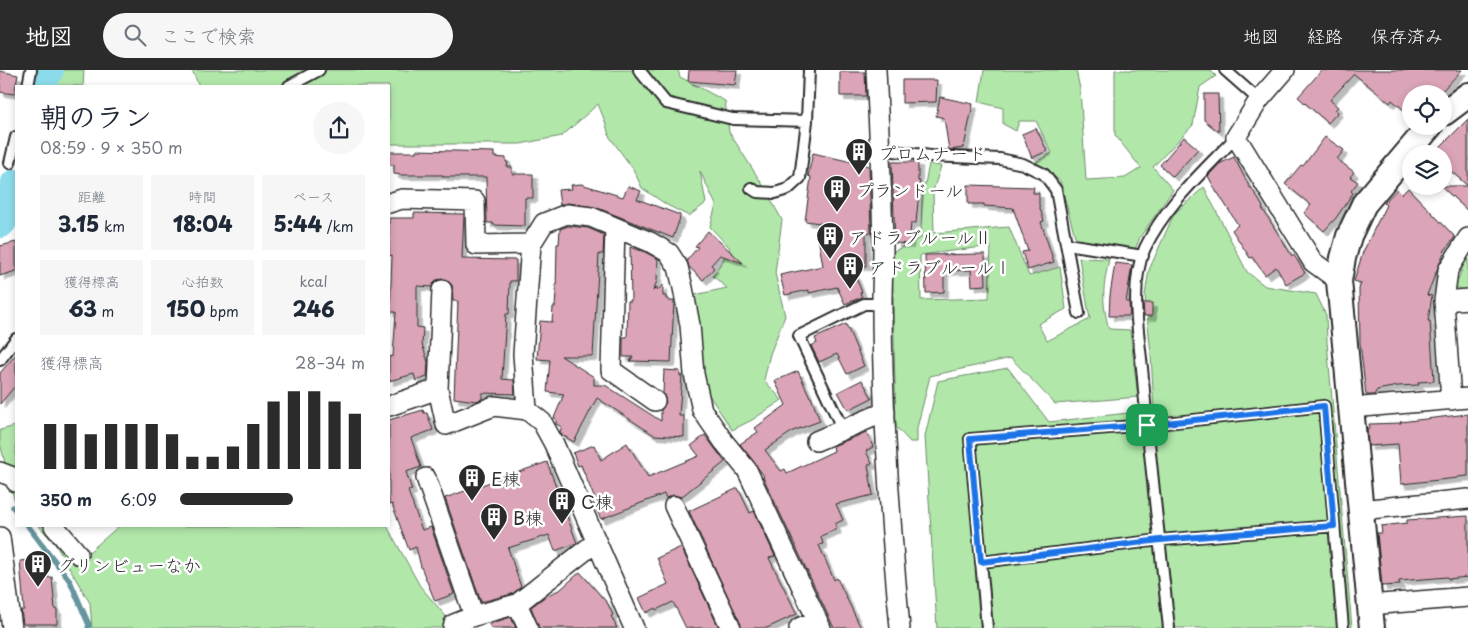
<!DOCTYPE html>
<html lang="ja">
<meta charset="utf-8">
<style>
body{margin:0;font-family:"Playpen Sans","Klee One",sans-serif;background:#f6f6f7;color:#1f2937;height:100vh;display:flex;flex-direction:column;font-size:19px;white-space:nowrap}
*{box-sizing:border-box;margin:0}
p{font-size:16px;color:#747a83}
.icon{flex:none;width:28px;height:28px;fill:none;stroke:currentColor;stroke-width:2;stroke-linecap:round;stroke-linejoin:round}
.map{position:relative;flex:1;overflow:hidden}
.panel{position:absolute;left:15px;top:15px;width:375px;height:442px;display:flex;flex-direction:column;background:#fff;border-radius:0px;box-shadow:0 2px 8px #0003}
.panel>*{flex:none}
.buttons{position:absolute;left:1402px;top:15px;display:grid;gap:10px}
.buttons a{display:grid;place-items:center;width:50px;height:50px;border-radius:50%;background:#fff;box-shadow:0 2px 8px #0003;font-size:25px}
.pin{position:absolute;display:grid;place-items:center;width:42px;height:42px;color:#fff;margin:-21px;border-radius:10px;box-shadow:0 2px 8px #0006}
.round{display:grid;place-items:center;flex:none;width:52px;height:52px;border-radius:26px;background:#f6f6f7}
.head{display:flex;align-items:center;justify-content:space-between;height:85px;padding:0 25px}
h1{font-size:28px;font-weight:800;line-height:38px}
.figures{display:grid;grid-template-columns:repeat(3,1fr);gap:8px;height:85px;padding:5px 25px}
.figures div{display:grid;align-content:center;border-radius:0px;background:#f6f6f7;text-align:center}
.figures b{font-size:21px;font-weight:800}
.figures small{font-size:14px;font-weight:400}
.figures p{font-size:14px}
.chart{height:140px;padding:10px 25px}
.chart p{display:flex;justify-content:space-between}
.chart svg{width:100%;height:90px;margin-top:5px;stroke:#2b2b2b;stroke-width:6}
ul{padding:0 25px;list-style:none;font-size:16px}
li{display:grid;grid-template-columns:80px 60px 1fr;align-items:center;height:38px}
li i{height:12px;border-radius:6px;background:#2b2b2b}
header{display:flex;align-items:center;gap:30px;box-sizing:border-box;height:70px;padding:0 25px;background:#2b2b2b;color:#fff}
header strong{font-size:24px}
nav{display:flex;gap:28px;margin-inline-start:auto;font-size:18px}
.search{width:350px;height:45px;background:#f6f6f7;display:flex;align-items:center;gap:12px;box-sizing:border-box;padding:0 18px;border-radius:28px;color:#747a83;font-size:19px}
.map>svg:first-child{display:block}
.green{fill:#b1e8aa;stroke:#6e8a6a;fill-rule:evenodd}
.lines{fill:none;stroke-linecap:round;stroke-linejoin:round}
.stream{stroke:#65959e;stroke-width:5.5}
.river{stroke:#8cdbea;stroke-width:32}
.building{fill:#dba4b8;stroke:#2b2b2b;filter:url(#shadow)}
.service-casing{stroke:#2b2b2b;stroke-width:14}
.minor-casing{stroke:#2b2b2b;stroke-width:22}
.tertiary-casing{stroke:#2b2b2b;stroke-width:28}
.service{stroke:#fff;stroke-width:10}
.minor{stroke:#fff;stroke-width:19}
.tertiary{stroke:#fff;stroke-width:24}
.route-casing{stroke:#fff;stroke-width:10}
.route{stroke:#1a73e8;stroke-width:6}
.labels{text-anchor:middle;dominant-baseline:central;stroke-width:5;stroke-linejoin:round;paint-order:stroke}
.poi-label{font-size:18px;fill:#2b2b2b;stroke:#fff;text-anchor:start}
</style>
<header>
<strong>地図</strong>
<div class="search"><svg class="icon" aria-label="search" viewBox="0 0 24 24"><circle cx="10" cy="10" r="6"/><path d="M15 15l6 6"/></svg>ここで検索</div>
<nav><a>地図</a><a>経路</a><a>保存済み</a></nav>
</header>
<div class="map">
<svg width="1468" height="558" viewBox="0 0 1468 558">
<defs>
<filter id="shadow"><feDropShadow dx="4.5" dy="4.5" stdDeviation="0" flood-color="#0004"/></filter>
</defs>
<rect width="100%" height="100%" fill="#fff"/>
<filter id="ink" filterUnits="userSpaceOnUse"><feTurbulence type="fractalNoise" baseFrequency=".02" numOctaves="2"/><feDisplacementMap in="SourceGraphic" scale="10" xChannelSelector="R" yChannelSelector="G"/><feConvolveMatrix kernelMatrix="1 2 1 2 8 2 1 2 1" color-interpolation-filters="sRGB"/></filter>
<g filter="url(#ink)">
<!-- green -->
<path class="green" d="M41,0h43l-1,16 -33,-1 -1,1h-15z
M192,0h486l2,7 45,24 4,31 35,55 18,33 -7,53 10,43 -15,38 -6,26 18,20 -30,20 -20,10 -29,-44 -13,-90 37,-8 -14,-12 17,-28 -20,-21 6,-22 -16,-34 6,32 -17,13 -22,-11 -25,-17 -9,-19 -24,-33 -3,-12 -8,-20 -36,32 -42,8h-131v-58h-190z
M984,0h92l4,19 6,91 39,-2 16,-10 -26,-33v-65h95l6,6 -16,11 -7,38 -40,42 20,23 -33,47 -5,13 -59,-10 -16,-59 -24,-19 16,-9 -16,-32h-17l-3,10 -13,-7v-16l-24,-6z
M929,94l12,2 -8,25 1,42 75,-6 20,49 31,-9 6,42 -28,15 9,17 43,-22 -11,-61 30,1c-6,29 -8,41 0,70l21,1 8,67 -83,7 -44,-46 -81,18 -13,52v14h-7l-14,-15 -4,-175 29,-14 1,-39zM991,176l-2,52 -68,2 -1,-45z
M1204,117l43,85 18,14 51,8 10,21 1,27 25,286h-415l-12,-192 13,-55 70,-13 41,54 105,-12 -3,-56 -6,-59 4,-25 25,-56z
M1468,187v34l-4,1 -8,-6 8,-23z
M16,356v76l-2,-3 -14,-56v-13z
M39,456h27l23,26 30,-26h268l33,60 29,34 -4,8h-353l-2,-25 -35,-59z"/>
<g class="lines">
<!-- stream -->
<path class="stream" d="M13,437l3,4
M28,456l42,55 19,44 -1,3"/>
<!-- river -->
<path class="river" d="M38,16l10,-16
M0,152l8,-11 8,-26"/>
</g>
<!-- building -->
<path class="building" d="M689,0h48l-2,15 -47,-4z
M1322,0h140l-23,24h-28v22l-19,-16 -2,3 -36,-29 -24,26 8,7 -3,3 3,2 -10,11 -30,-26z
M0,1l18,4 -4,19 -14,-2z
M840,2h25l1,24h-26z
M902,10h35l-1,22 -34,1z
M1204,24h14l1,38 -15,-12z
M940,27l33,7 -9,43h-2l1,1 -14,2 -5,-32 -8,-2z
M1468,49v67l-24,-21v-11h-11z
M1036,58l11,23 -15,7 -10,-24z
M1184,67l14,12 -25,28 -13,-12z
M1325,67l19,13 -7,9 17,13 -4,5 8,5 -7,9 2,2 -17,25 -12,13 -20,-18 7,-8 -26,-21 16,-19 2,1z
M416,80l78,2v5l12,1v4h2l-1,5h5v7h21v24h-8v28l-32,-1v-2h-6l-1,-46h-43v-2h-42l-7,-1v-9h-5v-13h27z
M813,83l56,13 2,67 -5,-1v34h-15l11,26 -2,1 2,4 -17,7 -8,-17 -28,6v-3l-24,5 -5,-20 43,-9 -5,-29 2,-14 -15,-2 6,-44 -3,-1z
M1234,87l16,31 1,-1 12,20 -1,1 30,48 2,-1 11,18 -19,11 -10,-17 -11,8 -13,-18 -2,1 -18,-28 6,-5 -20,-32h-1l-9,-17 11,-12z
M892,92h26v19h2l-4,42h-5l-2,21 -14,-1z
M581,114l42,13 5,-11 13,5 -4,8 43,16v3l-7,20 -78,-31 -27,-4 -8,2 -2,-15 14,-1 -1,-4z
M968,115l66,2 -1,6h6v12l5,16 -3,1 13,40 -26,8 -6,-18 6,-1 -15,-43 -29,-2v-2h-16z
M1441,116h27v25z
M1408,118l47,49 -10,13 -18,45 5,1 -4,25h2l4,60 -16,1 1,3 -21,1 -21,4 -3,5h-8l-6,-52 -1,-54 2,-6 -7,-2 9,-29 23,-47 -2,-2 13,-14 5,5z
M414,143l50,1 -2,45 54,1v21h-6l-1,33h-3l-4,65 12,1 1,14 -33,-1v6l-6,2 -22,-3 4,-97h-5l-1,-16 -4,-4 -5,-2 -7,1 -4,7 -15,-1v41l6,1 -1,16 6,18 -1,15 -11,4 -2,-7 -25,7v-24l4,-1 3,-44h-6l2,-57 -3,1v-38h25z
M568,156l20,2 16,7 -1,19h-4l-6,102h-32l33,21v8h11l56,36v-11l5,-8 -3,-9 1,-23 16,1v5h2l-3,40h5v21l-30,-2 -57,-37 -23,44 -12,-7 -2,-4 2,-4 -6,-3v-5l-2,-1 10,-24 -17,-2 3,-32 -13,-1 3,-38 12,1 1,-15h2l1,-15 1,-48h2l1,-15z
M708,161l35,32 -23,-8 -9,10 3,3 -11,12 -14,-13 -2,-7 11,-13 -3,-1z
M16,172v29l-16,5v-30z
M630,177l15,5 13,7 -1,22 -4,10 4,-4v4l6,-6v11h3v3h3v2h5l-3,61 -41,-1 3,-4h-10v-20h4l1,-36h3z
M985,184l1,31 -14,1 -1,-16 -27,1v21l-18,1 -1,-38z
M1115,193l17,2 -6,37h3l1,14h-21l1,-21z
M1143,233h9v13h-8z
M846,254l18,42 -17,8 -10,-20 -18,8 -8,-16 6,-3 -2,-5z
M16,284v31l-16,19v-31z
M798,301l12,26h1l9,24 -27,10 -28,19 16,21 4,-2 2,4 47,-22 -1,-5 34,-14 6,15 -7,4 6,13 -4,1 5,30 -37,9 7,16 -8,4 2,5 -16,7 2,8 -4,1 15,35 3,-2 24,50h-27l-71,-151 1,-1 -24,-32 18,-12 -3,-4 31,-23 -11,-24z
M862,310l10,18 -24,12 -10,-18z
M423,340l1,3h3l6,17 -22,8 10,29 -15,5 6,18 -4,1 14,39 9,-3 23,67 -19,7 -14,-34 -5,-20 -7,3 -17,-46 -3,1v-85z
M1468,344v62l-10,1v1l-57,6 -3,-40 -30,2 -1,-18h3l-1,-4 32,-1 -1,-1z
M705,365l20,27 -44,35 -7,-2 -8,3 -2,-4 -63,25 -8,-16 3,-1 -15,-37 -3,1 -5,-13 21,-8 7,15 26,-17 21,34 51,-21 -8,-10z
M547,392l30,81 -22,8 -6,-16 -41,13 13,39 -9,7 -31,8 -36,-104z
M738,418l12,25 4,-2 21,45 -6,2 28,56 -30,14h-25l-53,-117z
M1468,446v61l-20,2v-2l-49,4 1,4 -18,1 -5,-53h5l-1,-7 26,-3v-3z
M681,477l38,81h-33l-13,-26 -17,8 -1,-2 -9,5 -7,-15 29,-14 -11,-26z
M39,489l2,19 11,-1 3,32h2v15h-34l-2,-14h3l-4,-49z
M580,502l28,32 5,11 -2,1 6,12h-78l-8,-21 15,-11 15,-7z
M511,547l5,11h-25l-2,-4z"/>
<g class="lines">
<defs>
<path id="service" d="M639,0l27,33 67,16 74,2
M1225,0l34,30
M28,16l3,-16
M289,16l30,-16
M880,79l50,7 70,3 23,5 21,10 12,16 23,123
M10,93l6,-26
M751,118l6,4 18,1 13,-4 12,-11 7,-57 2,-51
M1067,174l76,12
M0,290l16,-21
M843,360l-44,-94 65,-32h18
M981,492l179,-22 174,-14
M987,558l-17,-189 177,-14 177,-19 19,222
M1169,558c-9,-83 -19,-166 -26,-249 -3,-40 -15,-93 2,-131 21,-44 58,-76 91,-111"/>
<path id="minor" d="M876,0c3,59 6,118 7,177 0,19 -1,38 -1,57 0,108 8,216 18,324
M1285,0l-26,30 -23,37 77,125 26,19
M389,133l13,-4 73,2 1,44 55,-1
M615,158l-4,142 44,31
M442,220l-4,99 8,36 48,-19 33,4
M1444,231l24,-2
M1451,330l-7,-99 4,-31 20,-32
M389,336l49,-17
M1351,338l117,-10
M816,371l69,-29
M0,402l13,5 3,5
M426,408l48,138
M674,436l57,122
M1360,440l108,-11
M54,456l24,28
M0,467l12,91
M517,534l11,24
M1369,535l99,-8
M453,558l1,-4 20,-8 43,-12 79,-62
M634,558l-80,-184 -12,-22 -15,-12 -4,-56 8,-110 13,-21 23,-9 24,3 59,25 19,11 9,14 5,21 7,37 4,49 8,36 22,32 23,28 74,158
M799,558l18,-8"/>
<path id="tertiary" d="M1444,43l24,-18
M1372,558l-33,-347 4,-23 6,-22 15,-32 66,-78"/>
</defs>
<!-- service casing -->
<use href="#service" class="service-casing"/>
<!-- minor casing -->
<use href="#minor" class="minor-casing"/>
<!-- tertiary casing -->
<use href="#tertiary" class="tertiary-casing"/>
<!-- service -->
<use href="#service" class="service"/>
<!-- minor -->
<use href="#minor" class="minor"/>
<!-- tertiary -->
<use href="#tertiary" class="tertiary"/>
</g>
</g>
<g class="lines" filter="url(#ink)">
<defs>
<path id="route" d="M1324,336l10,120 -174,14 -179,22 -11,-123 177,-14z"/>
</defs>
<!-- route casing -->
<use href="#route" class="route-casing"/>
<!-- route -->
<use href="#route" class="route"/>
</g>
<!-- icons -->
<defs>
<symbol id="building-pin" viewBox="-11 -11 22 30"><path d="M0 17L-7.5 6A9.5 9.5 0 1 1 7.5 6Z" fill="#2b2b2b" stroke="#fff"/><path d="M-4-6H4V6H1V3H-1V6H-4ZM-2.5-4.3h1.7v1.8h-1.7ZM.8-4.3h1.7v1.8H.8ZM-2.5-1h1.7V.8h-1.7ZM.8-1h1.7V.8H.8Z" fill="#fff"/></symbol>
</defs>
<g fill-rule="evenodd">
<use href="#building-pin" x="843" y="66" width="32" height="43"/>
<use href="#building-pin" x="821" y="103" width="32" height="43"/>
<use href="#building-pin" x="814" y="150" width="32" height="43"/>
<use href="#building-pin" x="834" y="180" width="32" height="43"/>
<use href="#building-pin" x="456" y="392" width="32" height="43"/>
<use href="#building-pin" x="546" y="415" width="32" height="43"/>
<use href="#building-pin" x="478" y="431" width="32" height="43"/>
<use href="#building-pin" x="22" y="478" width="32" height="43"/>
</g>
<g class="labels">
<!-- poi labels -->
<g class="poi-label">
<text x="878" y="82">プロムナード</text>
<text x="856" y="119">プランドール</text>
<text x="849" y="166">アドラブルールⅡ</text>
<text x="869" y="196">アドラブルールⅠ</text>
<text x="491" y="408">E棟</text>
<text x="581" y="431">C棟</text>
<text x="513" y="447">B棟</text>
<text x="57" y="494">グリンビューなか</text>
</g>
</g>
</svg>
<div class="buttons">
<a><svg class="icon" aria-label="locate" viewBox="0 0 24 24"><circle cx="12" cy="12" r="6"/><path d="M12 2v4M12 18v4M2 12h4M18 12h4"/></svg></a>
<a><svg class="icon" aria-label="layers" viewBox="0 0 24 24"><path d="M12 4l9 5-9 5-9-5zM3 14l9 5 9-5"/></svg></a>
</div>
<div class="pin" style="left:1147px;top:355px;background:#1e9e55"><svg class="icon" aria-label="arrive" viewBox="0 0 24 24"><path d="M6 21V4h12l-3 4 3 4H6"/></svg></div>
<section class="panel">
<div class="head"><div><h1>朝のラン</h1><p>08:59 · 9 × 350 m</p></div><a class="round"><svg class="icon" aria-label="share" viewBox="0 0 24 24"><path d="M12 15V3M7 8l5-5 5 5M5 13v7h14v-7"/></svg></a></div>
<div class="figures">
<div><p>距離</p><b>3.15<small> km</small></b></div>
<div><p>時間</p><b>18:04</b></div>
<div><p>ペース</p><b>5:44<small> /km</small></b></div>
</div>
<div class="figures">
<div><p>獲得標高</p><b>63<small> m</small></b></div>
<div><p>心拍数</p><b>150<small> bpm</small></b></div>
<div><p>kcal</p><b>246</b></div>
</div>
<div class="chart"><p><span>獲得標高</span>28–34 m</p>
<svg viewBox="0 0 160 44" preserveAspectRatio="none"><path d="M5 44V22M15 44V22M25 44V27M35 44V22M45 44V22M55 44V22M65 44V27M75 44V38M85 44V38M95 44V33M105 44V22M115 44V11M125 44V6M135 44V6M145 44V11M155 44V17"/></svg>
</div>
<ul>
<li><b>350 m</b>6:09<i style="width:61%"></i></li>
</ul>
</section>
</div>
